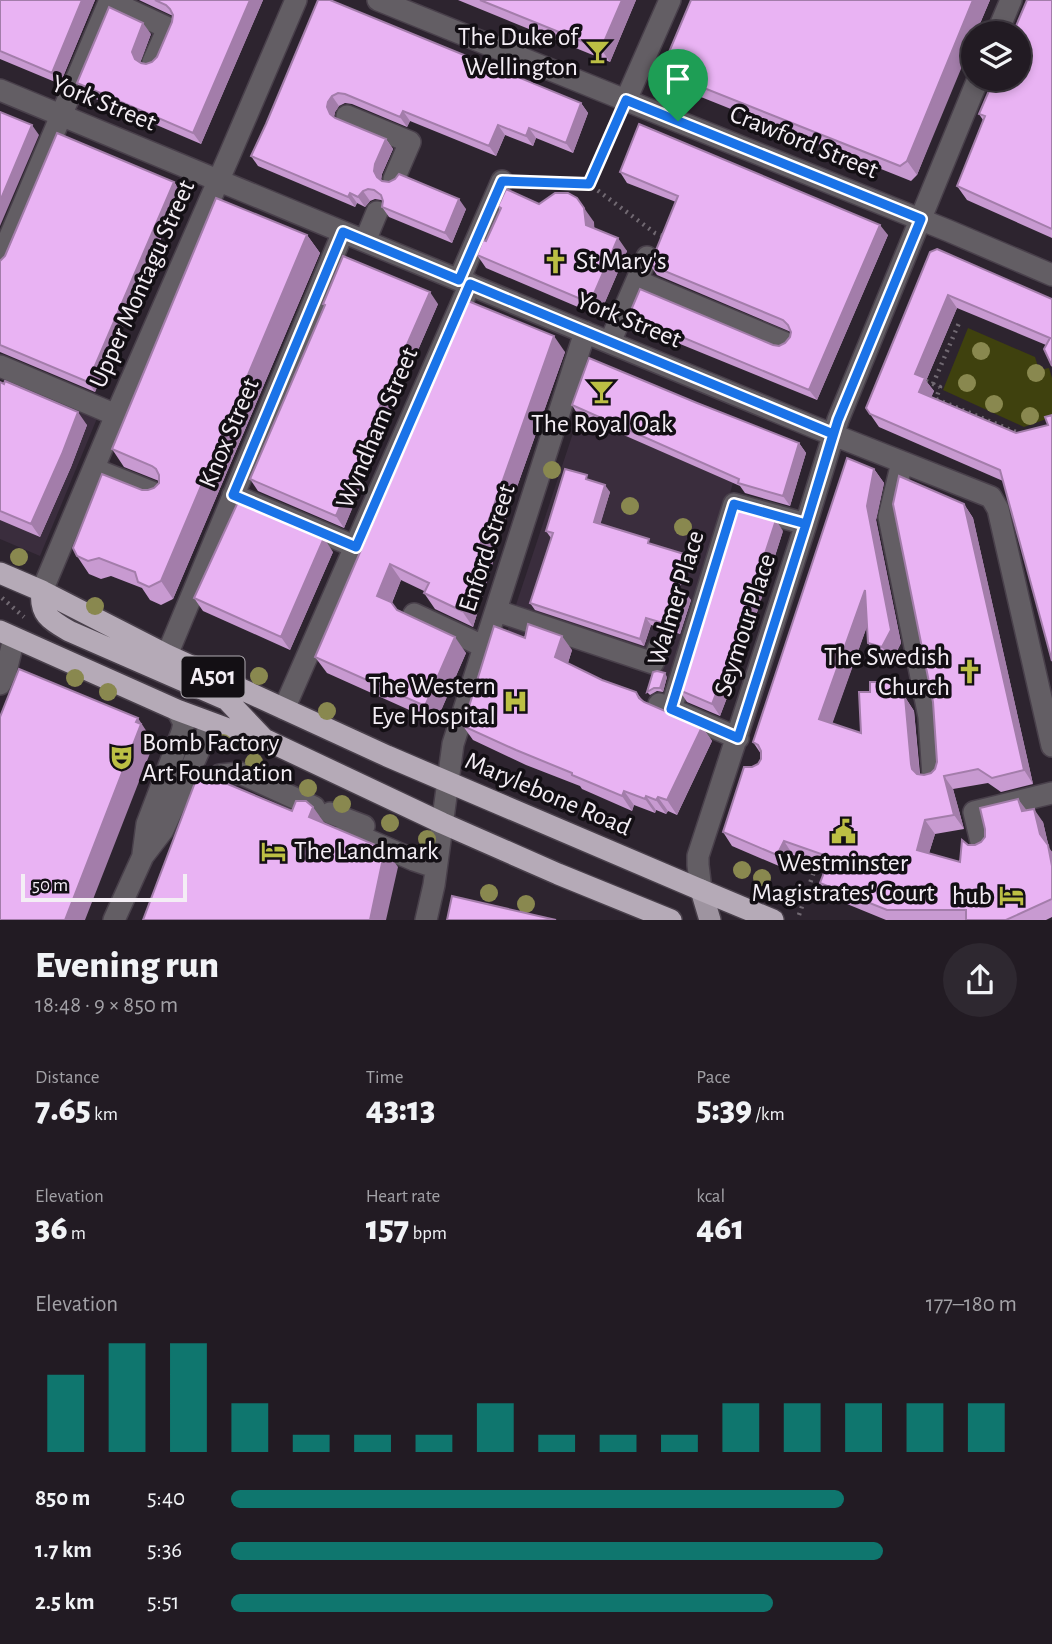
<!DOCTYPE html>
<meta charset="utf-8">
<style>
body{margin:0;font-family:"Alegreya Sans",sans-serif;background:#2e2830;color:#f1f3f6;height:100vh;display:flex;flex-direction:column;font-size:26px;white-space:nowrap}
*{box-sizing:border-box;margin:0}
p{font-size:23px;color:#a2a1a6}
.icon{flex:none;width:38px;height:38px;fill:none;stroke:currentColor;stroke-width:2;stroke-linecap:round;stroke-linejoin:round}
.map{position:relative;height:920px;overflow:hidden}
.panel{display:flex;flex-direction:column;background:#221b23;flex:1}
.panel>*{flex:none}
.controls{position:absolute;left:961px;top:21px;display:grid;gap:14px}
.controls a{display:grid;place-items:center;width:70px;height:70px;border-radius:50%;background:#221b23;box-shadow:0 4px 10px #0003,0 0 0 2px #3f3941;font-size:35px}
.scale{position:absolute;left:21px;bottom:18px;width:166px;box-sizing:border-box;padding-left:7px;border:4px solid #f4eef5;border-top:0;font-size:19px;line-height:24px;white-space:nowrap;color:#f4eef5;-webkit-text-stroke:5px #130f14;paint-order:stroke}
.pin{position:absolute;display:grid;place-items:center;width:60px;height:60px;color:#fff;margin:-72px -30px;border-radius:50% 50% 50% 0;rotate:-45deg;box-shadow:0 0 7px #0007}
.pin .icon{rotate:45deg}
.round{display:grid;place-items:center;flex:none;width:74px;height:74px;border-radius:37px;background:#2e2830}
.head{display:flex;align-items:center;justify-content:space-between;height:119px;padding:0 35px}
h1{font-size:38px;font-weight:800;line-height:52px}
.figures{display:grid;grid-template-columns:repeat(3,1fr);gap:10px;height:119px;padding:7px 35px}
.figures div{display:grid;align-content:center}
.figures b{font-size:35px;font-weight:800}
.figures small{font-size:19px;font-weight:400}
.figures p{font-size:19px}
.chart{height:196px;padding:14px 35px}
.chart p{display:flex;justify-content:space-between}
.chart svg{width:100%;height:126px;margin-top:7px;stroke:#0f766e;stroke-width:6}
ul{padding:0 35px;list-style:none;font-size:23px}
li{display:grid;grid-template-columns:112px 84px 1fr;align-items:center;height:52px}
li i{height:18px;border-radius:9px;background:#0f766e}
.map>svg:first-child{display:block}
.built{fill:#3a2d3d}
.green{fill:#3f410e}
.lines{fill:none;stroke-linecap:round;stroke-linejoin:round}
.minor-casing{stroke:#49404b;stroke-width:24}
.major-casing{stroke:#49404b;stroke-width:24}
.highway-casing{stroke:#49404b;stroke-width:24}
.path{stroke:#716972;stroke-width:4.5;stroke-dasharray:2 5;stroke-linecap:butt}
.minor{stroke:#635e64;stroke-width:21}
.major{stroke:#9e94a0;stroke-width:21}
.highway{stroke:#b5aab7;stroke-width:21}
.tree{fill:#89884f}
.wall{fill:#c89ad1}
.shaded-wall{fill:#a37daa}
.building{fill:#e9b3f3;stroke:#a37daa;stroke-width:2}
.route-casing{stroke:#fff;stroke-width:14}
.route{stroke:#1a73e8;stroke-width:9}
.labels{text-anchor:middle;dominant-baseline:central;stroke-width:7;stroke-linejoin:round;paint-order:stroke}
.shield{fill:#130f14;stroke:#b0abb2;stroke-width:2}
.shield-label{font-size:24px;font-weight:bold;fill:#f4eef5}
.poi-label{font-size:26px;fill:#f4eef5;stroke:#130f14;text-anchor:end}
.street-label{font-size:26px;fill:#f4eef5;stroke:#130f14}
</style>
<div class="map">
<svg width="1052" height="920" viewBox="0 0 1052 920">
<rect width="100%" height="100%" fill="#2d242f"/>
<!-- built -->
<path class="built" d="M0,384l34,14 3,-7 61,25 -58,140 -40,-17z
M579,415l154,68 -58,197 -113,-40 -58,1z"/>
<!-- green -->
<path class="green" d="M968,328l67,29 4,13 10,-2 3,10v47l-3,-7 -25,9 -81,-37z"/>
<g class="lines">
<defs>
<path id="minor" d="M378,0l571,231 103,44
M110,1l58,27 -15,34
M997,33l14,-33
M0,90l816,338 175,69 7,12 54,237
M626,100l44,-100
M347,116l63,26 -16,37
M365,241l12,-29
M0,260l110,-260
M459,280l43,-99
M637,281l148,62
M610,342l37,-85
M0,366l116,49
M902,462l-13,55 40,200 4,59
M94,469l65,26
M233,495l123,52
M42,591l74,-176 114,-261 66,-154
M497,611l156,52 5,-14
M414,614l71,33
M167,655l176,-423
M0,684l6,-13 8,-33
M659,704l79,34
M284,709l186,-425
M671,709l63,-205 72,20
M220,775l20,-2 74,34
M330,813l34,13
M345,830l69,30 21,7
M982,846l-8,-34 78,-19
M143,854l4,-30 35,-92 2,-9 -7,-13
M701,890l-3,-25v-9l108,-332 32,-104 140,-341
M114,920l29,-64 20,-26 43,-95 13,-9
M426,920l8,-35 19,-141 132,-412"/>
<path id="major" d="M701,890l9,30"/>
<path id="highway" d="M0,573l42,18 125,64 220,101 314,134 72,30
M42,591c-3,23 8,29 27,40l158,69 37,39
M0,631l177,79 65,24 22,5 178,84 116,51 113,46"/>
</defs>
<!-- minor casing -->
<use href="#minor" class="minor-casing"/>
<!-- major casing -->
<use href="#major" class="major-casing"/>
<!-- highway casing -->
<use href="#highway" class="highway-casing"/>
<!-- path -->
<path class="path" d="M618,117l-29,67 66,49 10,4
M520,182l69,2
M926,381l14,6 -4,12 87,36
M933,384l26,-61
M2,598l22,19
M799,915l18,-52"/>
<!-- minor -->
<use href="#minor" class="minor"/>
<!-- major -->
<use href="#major" class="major"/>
<!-- highway -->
<use href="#highway" class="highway"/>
</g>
<!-- trees -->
<g class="tree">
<circle cx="981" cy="351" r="9"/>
<circle cx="1036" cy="373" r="9"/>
<circle cx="967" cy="383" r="9"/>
<circle cx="994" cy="404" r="9"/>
<circle cx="1030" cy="416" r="9"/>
<circle cx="552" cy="470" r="9"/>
<circle cx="630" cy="506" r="9"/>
<circle cx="683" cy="527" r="9"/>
<circle cx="19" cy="557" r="9"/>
<circle cx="95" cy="606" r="9"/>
<circle cx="259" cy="676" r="9"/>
<circle cx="75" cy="678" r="9"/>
<circle cx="108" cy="692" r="9"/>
<circle cx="327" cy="711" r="9"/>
<circle cx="223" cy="743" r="9"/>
<circle cx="254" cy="762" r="9"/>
<circle cx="308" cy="788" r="9"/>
<circle cx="342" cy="804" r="9"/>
<circle cx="390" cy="823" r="9"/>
<circle cx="427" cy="839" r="9"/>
<circle cx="742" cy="870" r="9"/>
<circle cx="762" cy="878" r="9"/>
<circle cx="489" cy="893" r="9"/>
<circle cx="526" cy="904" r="9"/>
</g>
<!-- wall -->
<path class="wall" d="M0,0h95l-35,84 -60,-25z
M139,0h124l-62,144 -117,-50 -7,-11 74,-49 -11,29 6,1 6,-2 5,-5 15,-35 1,-6z
M318,0l263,103 7,10 -15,40 -37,-15 -3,8 -28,-11 -9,21 -86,-35 -3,6 -55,-23 -7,-1 -6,3 -4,6 -1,5 1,1 51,21 7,10 -11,25 -1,6 85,29 -14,34 -63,-26 -7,-10 1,-6 -2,-1 -6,-1 -5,2 -5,6 -8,-4 -2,4 -97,-41 -7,-10 15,-32z
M458,0h178l-26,62z
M691,0h299l-14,33h-3l-56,142 -6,6 -240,-96 -10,-14z
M1052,0v238l-85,-38 -10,-14 26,-66 -4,-6z
M620,172l268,63 -71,165 -181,-74 -7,-11 150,31 6,-3 5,-6 1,-5 -134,-57 -7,-10 26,-63 -49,-19z
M174,182l7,10 -86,200 -95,-40v-91z
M539,204l55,18v6l33,23 -28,65 -113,-48 -9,-13 9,-14 14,-31 -2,-4z
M307,235l13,18 -147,346 -12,6 -11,-5 -8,-12 -31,-12 -10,3 -12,-5 -12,-18 65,-66h6l6,-2 5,-5v-2l-35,-14 -12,-18z
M930,252l122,47v67l-6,-21 -89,-37 -31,73 8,10 -3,6 85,36 32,-8 4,-10v246l-49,-180 -124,-54 -9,-13z
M468,301l97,51 -74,208 2,2 -20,65 -38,-18 -11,-16v-2l-23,-11 -9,23 5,7 69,43 -30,69 -109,-49 -12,-16z
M323,304h115l-56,129 1,1 -39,94 -86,-37 -8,-12 75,-172z
M0,382l87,43 -16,42 -31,70 -40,-17z
M697,403l102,40 7,10 -16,53 -45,-13 -5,-7 -162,-71 -6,-10z
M874,469l10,14 -8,37 25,123 -9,18 -15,-4 -9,-14 -1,-17 -35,97 29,10 9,-41 23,-10 9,15h3l9,14 6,63 4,1 7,-2 4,-4 2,-7 27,-258 9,14 60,266 -32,8 -13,-9 -35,6 11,40 -29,5 -6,19 31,9 8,-17h7l6,-3 45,-32 17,12 6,26 3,4v65l-6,3h-160l-56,-23 -10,-14 7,-17 -34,-11 -7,14 -54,-23 -9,-14 29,-65 6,-3 3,-5v-5l-8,-12z
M591,481l19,11 -10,32 53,21 31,9 4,7 -9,30 12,9 -11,34 -29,-9 -7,21 -109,-36 -5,-7 21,-65 -5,-7z
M783,531l-39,122 -24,63 -33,-14 -8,-12z
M333,552l-43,98 -87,-39 -9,-13z
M525,638l47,12 -4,13 34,17 34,12 8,10 58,25 10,14 -35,74 -9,-4 -2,3 -10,-4 -1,3 -21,-8 -2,6 -50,-22 -2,-3 -54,-21 -53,-25 -10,-14z
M667,677l-4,15 -6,-1 -7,4 -3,-3z"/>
<!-- shaded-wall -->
<path class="shaded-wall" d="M82,0h13l-35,84 -8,-11z
M250,0h13l-62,144 -8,-11z
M622,0h14l-26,62 -9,-13z
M973,0h17l-14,33h-3v7l-56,135 -10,-14z
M143,23l8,11 -11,29 -5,-4 -3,-7z
M332,96l7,10 -4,6 -1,5 -4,-3 -3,-7 1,-5z
M581,103l7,10 -15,40 -7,-10z
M403,111l7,10 -3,6 -7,-10z
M32,125l7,10 -39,91v-25z
M498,125l7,10 -9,21 -7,-10z
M529,128l7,10 -3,8 -7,-10z
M386,139l7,10 -11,25 -1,7 -4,-4 -3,-6 1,-7z
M174,182l7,10 -86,200 -7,-10z
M363,191l7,10 -5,6 -7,-10z
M350,193l7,10 -2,4 -7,-10z
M577,198l17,24 1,16 -9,-13z
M459,199l7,10 -14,34 -7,-10z
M880,225l8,10 -71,165 -8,-10z
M307,235l13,18 -147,346 -12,-18z
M618,238l9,13 -28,65 -9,-13z
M430,292l8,12 -56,129 1,1 -39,94 -8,-12 37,-94z
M948,295l9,13 -31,73 8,10 -6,14 -9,-13 -4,-18z
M554,336l11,16 -74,208 2,2 -20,65 -11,-16 18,-66z
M78,412l9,13 -16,42 -31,70 -9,-13z
M799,443l7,10 -16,53 -7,-10z
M874,469l10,14 -8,37 25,123 -9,18 -10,-14 -15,-141z
M605,485l5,7 -11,37 -5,-7z
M964,504l9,14 60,266 -9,-14z
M776,520l7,11 -39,122 -24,63 -8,-12z
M324,538l9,14 -43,98 -9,-13z
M684,554l4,7 -10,35 -5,-7z
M390,564l11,16 -13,32 -11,-16z
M865,590l10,14 -46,129 -10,-14z
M686,593l5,7 -11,34 -4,-7z
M646,618l5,7 -7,21 -4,-7z
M562,636l10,14 -7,22 -10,-15z
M455,637l11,16 -30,69 -11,-16z
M665,673l2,4 -4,15 -3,-4z
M893,682l9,14v14l-9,-13z
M905,697l9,14 6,67 -8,-9 -1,-5z
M138,718l16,25 -69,177h-20z
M702,727l10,14 -35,74 -10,-15z
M944,776l9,13 11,40 -10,-14z
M624,791l10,14 -2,6 -10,-15z
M646,796l10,14 -1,3 -10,-14z
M658,797l10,14 -2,3 -10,-14z
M1018,799l10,13 -6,-1z
M313,807l13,18 -17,-8z
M1034,809l9,13 6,26 3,4v14l-12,-32z
M925,820l10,14 -9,29 -9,-13z
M784,841l9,14 -7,14 -9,-14z
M385,849l13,18 -12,53h-16z"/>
<!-- building -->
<path class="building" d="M0,0h82l-30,73 -52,-22z
M155,0h95l-57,133 -116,-50 32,-76 34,16 -11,29 3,7 6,4 5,1 6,-2 5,-5 15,-35 1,-7 -3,-6 -4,-4z
M318,0h12l251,103 -15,40 -37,-15 -3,8 -28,-11 -9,21 -86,-35 -3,6 -55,-23 -7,-1 -6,3 -4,6 -1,5 3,7 5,4 51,21 -11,25 -1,7 3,6 5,4 7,1 6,-3 4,-5 60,25 -14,34 -63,-26 1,-6 -2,-6 -7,-5 -6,-1 -5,2 -5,6 -8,-4 -2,4 -97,-41 15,-32z
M480,0h142l-21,49z
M691,0h282l-66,161 -7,5 -239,-95z
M1027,0h25v229l-95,-43 28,-70 -6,-2 15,-35h24v-46h-5z
M0,112l32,13 -32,76z
M639,124l241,101 -71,165 -180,-75 11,-26 133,56 6,1 6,-3 5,-6 1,-5 -3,-7 -5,-5 -133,-55 28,-69 -58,-24z
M57,133l117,49 -86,200 -88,-37v-84l5,-5z
M506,189l33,15 16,-11h13l9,5 7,10 2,17 32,13 -28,65 -113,-48 6,-15 3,1 15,-33 -3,-2z
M216,198l91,37 -146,346 -12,6 -11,-5 -3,-10 -36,-14 -11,3 -11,-5 -4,-8 29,-74 40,16h6l6,-2 5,-5v-8l-3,-6 -4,-3 -40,-17z
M937,249l115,50v67l-8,-17 6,-11 -102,-43 -33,79 10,4 -6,14 97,41 32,-8 -3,-8 7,-2v246l-52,-191 -130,-56 -4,-6 64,-156z
M343,256l87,36 -57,130 2,1 -39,93 -86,-37 75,-174 -2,-1z
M468,301l86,35 -74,209 2,1 -20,65 -38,-18 5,-10 -39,-19 -13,32 14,6 6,8 58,27 -30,69 -110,-49z
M589,358l108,45 102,40 -16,53 -45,-13 1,-4 -167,-74z
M5,381l73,31 -16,42 -31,70 -31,-13v-129l4,2z
M847,458l27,11 -7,37 24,124 -9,17 -14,-4 -3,-53 -46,129 42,14 -2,-41h11v-10h23v15h12l6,67 1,5 5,5 7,1 7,-2 4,-4 2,-7 -4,-60 -40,-198 6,-28 65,28 60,266 -32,8 -14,-9 -34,7 10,39 -29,5 -8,30 43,12 2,-22 6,5h7l6,-3 4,-5v-8l-5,-21 38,-9 4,12 12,-2 6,25 8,11 4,21v33l-46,21h-40v-10h-79l-67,-27 10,-26 -46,-16 -7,14 -54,-23 21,-65h8l6,-3 3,-5v-8l-3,-6 -5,-3z
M565,469l22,6 -1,4 19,6 -11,37 55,17 -1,4 36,11 -11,35 13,4 -10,34 -30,-9 -6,21 -110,-36 23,-70 -7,-2z
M238,502l86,36 -43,99 -87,-39z
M735,509l41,11 -40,122 -24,62 -33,-14z
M528,624l34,12 -7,21 47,23 34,12 3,6 5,4 58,25 -35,73 -9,-3 -2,3 -10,-4 -1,3 -21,-8 -2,5 -50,-21v-2l-56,-23 -53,-24 31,-100 31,12z
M19,669l119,49 -2,4 5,2 -76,196h-65v-203z
M657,671l8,2 -5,15h-6l-7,4 6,-20z
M199,772l93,39 4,-10h10l7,6 -4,10 76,32 -15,71h-227z
M452,896l104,24h-109z"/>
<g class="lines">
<defs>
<path id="route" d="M678,121l-52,-21 -37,84 -87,-3 -43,99 -116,-48 -110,263 123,52 114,-263 363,150 -27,90 -68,214 -67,-29 63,-205 72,20 32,-104 83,-201 -243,-98"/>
</defs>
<!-- route casing -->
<use href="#route" class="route-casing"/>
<!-- route -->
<use href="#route" class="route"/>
</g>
<!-- icons -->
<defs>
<symbol id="bar-bare" viewBox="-9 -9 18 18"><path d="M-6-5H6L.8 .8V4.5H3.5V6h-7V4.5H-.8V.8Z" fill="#bcbf44" stroke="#130f14" stroke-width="2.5" paint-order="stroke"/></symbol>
<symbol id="church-bare" viewBox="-9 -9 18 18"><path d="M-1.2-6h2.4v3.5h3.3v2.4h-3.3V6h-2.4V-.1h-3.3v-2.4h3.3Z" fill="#bcbf44" stroke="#130f14" stroke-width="2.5" paint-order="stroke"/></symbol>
<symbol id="hospital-bare" viewBox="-9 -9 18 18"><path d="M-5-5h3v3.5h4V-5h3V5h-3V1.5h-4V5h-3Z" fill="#bcbf44" stroke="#130f14" stroke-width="2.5" paint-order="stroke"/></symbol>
<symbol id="theatre-bare" viewBox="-9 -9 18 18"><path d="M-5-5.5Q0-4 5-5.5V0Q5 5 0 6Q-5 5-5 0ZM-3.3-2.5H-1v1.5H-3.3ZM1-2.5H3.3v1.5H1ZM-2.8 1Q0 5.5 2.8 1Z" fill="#bcbf44" stroke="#130f14" stroke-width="2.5" paint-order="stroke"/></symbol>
<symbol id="civic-bare" viewBox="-9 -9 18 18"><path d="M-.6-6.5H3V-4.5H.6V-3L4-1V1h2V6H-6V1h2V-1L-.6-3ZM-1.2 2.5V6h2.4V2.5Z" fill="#bcbf44" stroke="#130f14" stroke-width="2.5" paint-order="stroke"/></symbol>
<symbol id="hotel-bare" viewBox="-9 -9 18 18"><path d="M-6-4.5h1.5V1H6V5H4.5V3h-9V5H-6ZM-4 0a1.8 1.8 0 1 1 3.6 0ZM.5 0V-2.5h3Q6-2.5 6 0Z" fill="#bcbf44" stroke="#130f14" stroke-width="2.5" paint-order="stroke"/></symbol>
</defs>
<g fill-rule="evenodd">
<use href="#bar-bare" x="580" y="34" width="35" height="35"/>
<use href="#church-bare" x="538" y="244" width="35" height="35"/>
<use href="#bar-bare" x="584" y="374" width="35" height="35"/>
<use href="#church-bare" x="952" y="654" width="35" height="35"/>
<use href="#hospital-bare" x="498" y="684" width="35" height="35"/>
<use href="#theatre-bare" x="104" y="740" width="35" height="35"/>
<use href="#civic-bare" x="826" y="814" width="35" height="35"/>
<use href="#hotel-bare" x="256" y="834" width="35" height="35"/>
<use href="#hotel-bare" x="994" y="878" width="35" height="35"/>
</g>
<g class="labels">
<!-- shield labels -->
<rect class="shield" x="181.5" y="656.5" width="63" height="41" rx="5"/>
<g class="shield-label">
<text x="213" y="677">A501</text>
</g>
<!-- poi labels -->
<g class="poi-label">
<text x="578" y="37">The Duke of<tspan x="578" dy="30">Wellington</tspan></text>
<text x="576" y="261" text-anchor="start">St Mary's</text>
<text x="602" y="424" text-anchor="middle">The Royal Oak</text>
<text x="950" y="657">The Swedish<tspan x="950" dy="30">Church</tspan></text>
<text x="496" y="686">The Western<tspan x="496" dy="30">Eye Hospital</tspan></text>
<text x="142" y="743" text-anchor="start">Bomb Factory<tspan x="142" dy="30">Art Foundation</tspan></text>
<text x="294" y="851" text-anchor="start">The Landmark</text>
<text x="843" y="863" text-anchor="middle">Westminster<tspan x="843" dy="30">Magistrates' Court</tspan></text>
<text x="992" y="896">hub</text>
</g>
<!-- street labels -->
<g class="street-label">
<text transform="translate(104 103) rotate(22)">York Street</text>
<text transform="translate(804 142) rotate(22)">Crawford Street</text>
<text transform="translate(142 284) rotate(-66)">Upper Montagu Street</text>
<text transform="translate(629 320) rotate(22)">York Street</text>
<text transform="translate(377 428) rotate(-67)">Wyndham Street</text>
<text transform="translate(229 433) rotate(-67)">Knox Street</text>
<text transform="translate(487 548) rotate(-72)">Enford Street</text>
<text transform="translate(676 598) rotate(-73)">Walmer Place</text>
<text transform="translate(745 625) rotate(-72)">Seymour Place</text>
<text transform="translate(548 794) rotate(23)">Marylebone Road</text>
</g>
</g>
</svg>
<div class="controls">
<a><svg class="icon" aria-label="layers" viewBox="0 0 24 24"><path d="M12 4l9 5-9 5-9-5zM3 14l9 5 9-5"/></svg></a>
</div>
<div class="scale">50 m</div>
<div class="pin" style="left:678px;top:121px;background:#1e9e55"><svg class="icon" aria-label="arrive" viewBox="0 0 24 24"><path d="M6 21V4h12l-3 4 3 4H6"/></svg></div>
</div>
<section class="panel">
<div class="head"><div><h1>Evening run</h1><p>18:48 · 9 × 850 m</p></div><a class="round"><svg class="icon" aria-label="share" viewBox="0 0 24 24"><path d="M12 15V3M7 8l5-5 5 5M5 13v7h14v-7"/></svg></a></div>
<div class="figures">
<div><p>Distance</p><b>7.65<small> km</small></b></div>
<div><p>Time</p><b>43:13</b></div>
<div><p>Pace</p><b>5:39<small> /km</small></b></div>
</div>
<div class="figures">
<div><p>Elevation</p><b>36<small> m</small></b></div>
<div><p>Heart rate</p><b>157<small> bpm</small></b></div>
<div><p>kcal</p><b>461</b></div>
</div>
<div class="chart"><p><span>Elevation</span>177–180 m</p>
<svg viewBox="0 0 160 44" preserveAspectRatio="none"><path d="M5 44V17M15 44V6M25 44V6M35 44V27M45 44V38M55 44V38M65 44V38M75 44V27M85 44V38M95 44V38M105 44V38M115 44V27M125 44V27M135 44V27M145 44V27M155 44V27"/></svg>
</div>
<ul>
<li><b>850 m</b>5:40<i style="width:78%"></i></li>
<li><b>1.7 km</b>5:36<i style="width:83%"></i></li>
<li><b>2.5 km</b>5:51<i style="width:69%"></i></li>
</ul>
</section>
